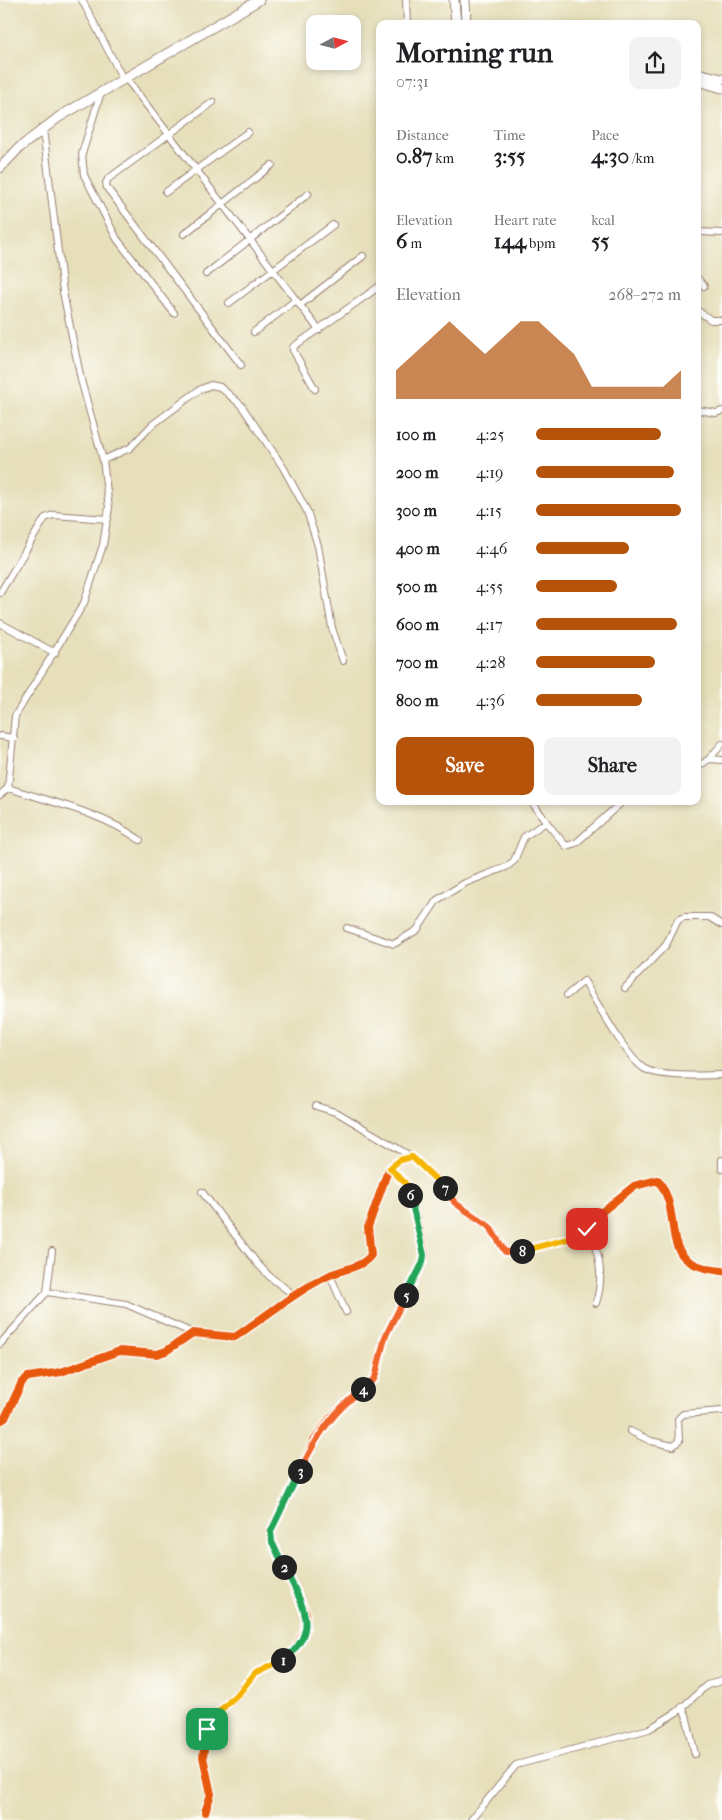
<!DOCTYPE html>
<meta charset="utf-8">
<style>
body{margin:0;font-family:"IM FELL French Canon",serif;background:#f2f2f2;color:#202124;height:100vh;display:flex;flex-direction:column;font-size:19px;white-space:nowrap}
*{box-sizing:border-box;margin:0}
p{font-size:16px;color:#757577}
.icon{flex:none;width:28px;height:28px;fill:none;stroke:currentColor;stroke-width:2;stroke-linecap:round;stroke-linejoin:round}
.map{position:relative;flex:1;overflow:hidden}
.side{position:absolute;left:376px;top:20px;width:325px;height:785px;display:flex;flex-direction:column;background:#fff;border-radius:10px;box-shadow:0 2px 8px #0003}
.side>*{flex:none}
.needle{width:32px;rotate:83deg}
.buttons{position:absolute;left:306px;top:15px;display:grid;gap:10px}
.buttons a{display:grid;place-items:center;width:55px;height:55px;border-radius:10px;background:#fff;box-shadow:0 2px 8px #0003;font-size:25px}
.pin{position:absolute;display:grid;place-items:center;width:42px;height:42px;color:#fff;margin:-21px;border-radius:10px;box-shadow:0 2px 8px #0006}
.km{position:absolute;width:25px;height:25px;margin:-12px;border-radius:50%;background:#222;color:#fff;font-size:14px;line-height:25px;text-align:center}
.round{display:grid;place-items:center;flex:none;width:52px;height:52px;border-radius:10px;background:#f2f2f2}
.headline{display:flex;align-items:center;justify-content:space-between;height:85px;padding:0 20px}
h1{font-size:28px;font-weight:700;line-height:38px}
.metrics{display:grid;grid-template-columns:repeat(3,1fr);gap:8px;height:85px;padding:5px 20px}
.metrics div{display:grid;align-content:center}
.metrics b{font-size:21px;font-weight:700}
.metrics small{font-size:14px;font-weight:400}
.metrics p{font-size:14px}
.chart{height:140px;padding:10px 20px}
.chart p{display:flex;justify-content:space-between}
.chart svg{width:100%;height:90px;margin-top:5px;fill:#b45309;opacity:.7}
.button{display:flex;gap:10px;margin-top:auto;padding:10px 20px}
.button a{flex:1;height:58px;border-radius:10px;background:#b45309;color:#fff;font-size:20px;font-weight:700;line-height:58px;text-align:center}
.button a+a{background:#f2f2f2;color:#202124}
ul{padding:0 20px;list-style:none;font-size:16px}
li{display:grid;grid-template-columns:80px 60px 1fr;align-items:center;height:38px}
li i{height:12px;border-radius:6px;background:#b45309}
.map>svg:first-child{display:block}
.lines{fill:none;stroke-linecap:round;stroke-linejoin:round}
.minor-casing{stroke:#987f72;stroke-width:8}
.secondary-casing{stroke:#987f72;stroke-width:11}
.minor{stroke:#fff;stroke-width:6}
.secondary{stroke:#fff;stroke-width:9}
.cycleway-casing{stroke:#fdfcf7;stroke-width:11}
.cycleway{stroke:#e8590c;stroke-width:8}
.split-1-casing{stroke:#fff;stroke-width:10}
.split-2-casing{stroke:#fff;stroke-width:10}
.split-3-casing{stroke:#fff;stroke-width:10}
.split-4-casing{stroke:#fff;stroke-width:10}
.split-5-casing{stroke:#fff;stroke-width:10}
.split-6-casing{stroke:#fff;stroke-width:10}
.split-7-casing{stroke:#fff;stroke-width:10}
.split-8-casing{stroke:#fff;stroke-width:10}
.split-9-casing{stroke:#fff;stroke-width:10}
.split-1{stroke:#f5b400;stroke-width:6}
.split-2{stroke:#22a559;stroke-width:6}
.split-3{stroke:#22a559;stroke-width:6}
.split-4{stroke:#f0652b;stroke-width:6}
.split-5{stroke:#f0652b;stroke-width:6}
.split-6{stroke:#22a559;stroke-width:6}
.split-7{stroke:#f5b400;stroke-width:6}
.split-8{stroke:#f0652b;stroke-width:6}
.split-9{stroke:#f5b400;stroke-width:6}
</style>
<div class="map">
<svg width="722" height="1820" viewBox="0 0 722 1820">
<rect width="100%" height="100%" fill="#fdfcf7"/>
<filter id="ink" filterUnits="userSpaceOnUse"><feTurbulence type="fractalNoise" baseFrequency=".02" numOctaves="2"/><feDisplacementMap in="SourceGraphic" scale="10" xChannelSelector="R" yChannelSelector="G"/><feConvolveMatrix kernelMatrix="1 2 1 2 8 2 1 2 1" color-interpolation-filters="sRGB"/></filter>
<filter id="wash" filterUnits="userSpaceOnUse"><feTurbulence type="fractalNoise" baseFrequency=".0096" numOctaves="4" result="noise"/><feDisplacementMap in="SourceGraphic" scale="20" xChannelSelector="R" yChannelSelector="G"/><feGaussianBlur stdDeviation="1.12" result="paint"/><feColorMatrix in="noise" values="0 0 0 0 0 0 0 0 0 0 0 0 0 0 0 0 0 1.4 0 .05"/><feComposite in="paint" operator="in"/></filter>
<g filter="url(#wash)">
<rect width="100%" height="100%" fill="#e6dfba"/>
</g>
<g filter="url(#ink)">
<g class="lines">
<defs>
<path id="minor" d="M82,0l41,79
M406,0l1,24
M125,77l194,253
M101,92l-19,62 2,21 33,64 57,74
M213,102l-105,77 -2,4 1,5 134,177
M166,192l82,-60
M698,232l24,1
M184,234l88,-69
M206,274l102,-80
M698,279l6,7
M229,303l104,-78
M300,305l63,-49
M698,311l13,9h11
M254,332l42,-32
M315,389l-22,-39v-3l87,-61
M698,410l18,3 6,-2
M103,460l27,-12 22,-23 47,-35 12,-5 9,2 21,18 42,62 24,44 11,35 14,82 11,33
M0,593l45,-75 8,-3 55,4
M0,623l55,30
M0,736l14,2
M709,759l13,1
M698,767l11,-8 13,-15
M8,788c44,14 94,25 132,52
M0,795l8,-7 7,-72 69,-113 19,-58 6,-37 -6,-48 -22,-80 -18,-88 -20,-163
M531,801l17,23
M347,928l47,16 23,-14 20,-30 28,-17 41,-16 8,-6 10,-24 22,-15 20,24 10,-3 47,-42
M625,988l41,-43 12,-25 6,-3h25l13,8
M567,995l17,-14c12,20 43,78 61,88 17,9 57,6 77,6
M316,1106l22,7 74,44
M722,1160v9
M202,1192l54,70 13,14 26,20
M587,1229c13,22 17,49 9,74
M330,1275l16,37
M47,1292l79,12 67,29
M0,1344l47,-52 5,-41
M0,1421l5,-3 17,-36 6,-5 33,-5 59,-21 37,3 9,-3 27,-18 42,4c31,-21 61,-46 95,-62 14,-6 33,-8 41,-20l-3,-28 18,-51 4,-8 10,-8 12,-3 33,30 10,16 35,24 15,24 13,1 65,-17 10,-16 41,-33 24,-6c29,39 -6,84 64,91
M630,1431l21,10 22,5 6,-5 -1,-22 5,-5 39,-3
M682,1707l4,8 9,39
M205,1812l6,-18 -8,-37 4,-28 4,-10 30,-28 13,-17 29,-14 11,-9 11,-21 1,-17 -34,-71 -1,-11 44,-92 16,-22 44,-39 10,-41 38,-75 2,-7 -17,-69 -18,-18
M471,1820l45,-55 133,-36 28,-17 30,-27 15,-4"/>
<path id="secondary" d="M454,0l2,24
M465,0l1,24
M698,73l24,6
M698,81l24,7
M0,168l19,-20 40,-31 200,-117"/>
</defs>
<!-- minor casing -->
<use href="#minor" class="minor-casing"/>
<!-- secondary casing -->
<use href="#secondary" class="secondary-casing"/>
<!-- minor -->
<use href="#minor" class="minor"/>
<!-- secondary -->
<use href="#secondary" class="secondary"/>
<defs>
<path id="cycleway" d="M0,1421l5,-3 17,-36 6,-5 33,-5 59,-21 37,3 9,-3 27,-18 42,4c31,-21 61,-46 95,-62 14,-6 33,-8 41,-20l-3,-28 18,-51 4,-8 10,-8 12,-3 33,30 10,16 35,24 15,24 13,1 65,-17 10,-16 41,-33 24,-6c29,39 -6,84 64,91
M205,1812l6,-18 -8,-37 4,-28 4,-10 30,-28 13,-17 29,-14 11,-9 11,-21 1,-17 -34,-71 -1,-11 44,-92 16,-22 44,-39 10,-41 38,-75 2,-7 -17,-69 -18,-18"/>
</defs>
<!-- cycleway casing -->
<use href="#cycleway" class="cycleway-casing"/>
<!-- cycleway -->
<use href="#cycleway" class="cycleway"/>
</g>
</g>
<g class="lines" filter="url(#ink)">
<defs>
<path id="split-1" d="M207,1729l4,-10 30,-28 13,-17 29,-14"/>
<path id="split-2" d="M283,1660c40,-30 18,-57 1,-93"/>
<path id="split-3" d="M284,1567l-12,-25 -1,-11 29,-60"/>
<path id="split-4" d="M300,1471c16,-34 33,-60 63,-82"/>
<path id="split-5" d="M363,1389l12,-11 10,-41 21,-42"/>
<path id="split-6" d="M406,1295l17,-33 1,-7 -14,-60"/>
<path id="split-7" d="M410,1195l-2,-9 -18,-18 10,-8 12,-3 33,31"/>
<path id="split-8" d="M445,1188l10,15 35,24 15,25 17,-1"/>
<path id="split-9" d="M522,1251l61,-16 4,-6"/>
</defs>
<!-- split-1 casing -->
<use href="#split-1" class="split-1-casing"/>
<!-- split-2 casing -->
<use href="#split-2" class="split-2-casing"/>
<!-- split-3 casing -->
<use href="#split-3" class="split-3-casing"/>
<!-- split-4 casing -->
<use href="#split-4" class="split-4-casing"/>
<!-- split-5 casing -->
<use href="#split-5" class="split-5-casing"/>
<!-- split-6 casing -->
<use href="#split-6" class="split-6-casing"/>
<!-- split-7 casing -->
<use href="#split-7" class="split-7-casing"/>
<!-- split-8 casing -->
<use href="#split-8" class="split-8-casing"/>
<!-- split-9 casing -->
<use href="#split-9" class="split-9-casing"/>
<!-- split-1 -->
<use href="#split-1" class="split-1"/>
<!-- split-2 -->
<use href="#split-2" class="split-2"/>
<!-- split-3 -->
<use href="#split-3" class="split-3"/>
<!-- split-4 -->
<use href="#split-4" class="split-4"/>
<!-- split-5 -->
<use href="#split-5" class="split-5"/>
<!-- split-6 -->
<use href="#split-6" class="split-6"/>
<!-- split-7 -->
<use href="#split-7" class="split-7"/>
<!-- split-8 -->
<use href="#split-8" class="split-8"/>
<!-- split-9 -->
<use href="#split-9" class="split-9"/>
</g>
</svg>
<div class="buttons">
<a><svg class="needle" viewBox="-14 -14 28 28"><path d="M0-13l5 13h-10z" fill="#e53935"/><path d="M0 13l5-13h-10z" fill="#757577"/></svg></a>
</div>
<div class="pin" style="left:207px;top:1729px;background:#1e9e55"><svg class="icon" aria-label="arrive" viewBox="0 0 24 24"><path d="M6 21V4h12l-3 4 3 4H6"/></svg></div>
<div class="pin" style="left:587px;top:1229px;background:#d93025"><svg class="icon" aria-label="check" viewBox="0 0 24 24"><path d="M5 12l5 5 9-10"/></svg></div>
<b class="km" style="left:283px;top:1660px">1</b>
<b class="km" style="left:284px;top:1567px">2</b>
<b class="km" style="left:300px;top:1471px">3</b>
<b class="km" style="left:363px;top:1389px">4</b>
<b class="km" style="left:406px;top:1295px">5</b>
<b class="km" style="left:410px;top:1195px">6</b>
<b class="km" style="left:445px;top:1188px">7</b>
<b class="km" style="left:522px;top:1251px">8</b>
<section class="side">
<div class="headline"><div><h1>Morning run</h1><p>07:31</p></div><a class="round"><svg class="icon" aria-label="share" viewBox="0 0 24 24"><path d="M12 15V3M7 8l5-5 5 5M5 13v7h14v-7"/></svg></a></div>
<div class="metrics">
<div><p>Distance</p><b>0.87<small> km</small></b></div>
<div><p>Time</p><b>3:55</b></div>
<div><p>Pace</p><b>4:30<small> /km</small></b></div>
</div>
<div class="metrics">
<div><p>Elevation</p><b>6<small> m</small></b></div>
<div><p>Heart rate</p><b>144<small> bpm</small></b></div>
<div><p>kcal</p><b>55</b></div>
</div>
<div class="chart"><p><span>Elevation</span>268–272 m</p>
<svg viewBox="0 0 160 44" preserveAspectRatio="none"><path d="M0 44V30L10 22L20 14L30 6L40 14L50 22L60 14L70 6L80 6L90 14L100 22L110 38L120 38L130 38L140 38L150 38L160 30V44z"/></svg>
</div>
<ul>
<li><b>100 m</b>4:25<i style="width:86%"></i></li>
<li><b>200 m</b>4:19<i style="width:95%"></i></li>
<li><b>300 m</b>4:15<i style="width:100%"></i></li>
<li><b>400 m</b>4:46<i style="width:64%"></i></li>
<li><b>500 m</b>4:55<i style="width:56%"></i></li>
<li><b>600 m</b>4:17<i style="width:97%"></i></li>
<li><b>700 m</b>4:28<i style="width:82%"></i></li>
<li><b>800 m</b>4:36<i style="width:73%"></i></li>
</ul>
<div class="button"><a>Save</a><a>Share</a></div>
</section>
</div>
